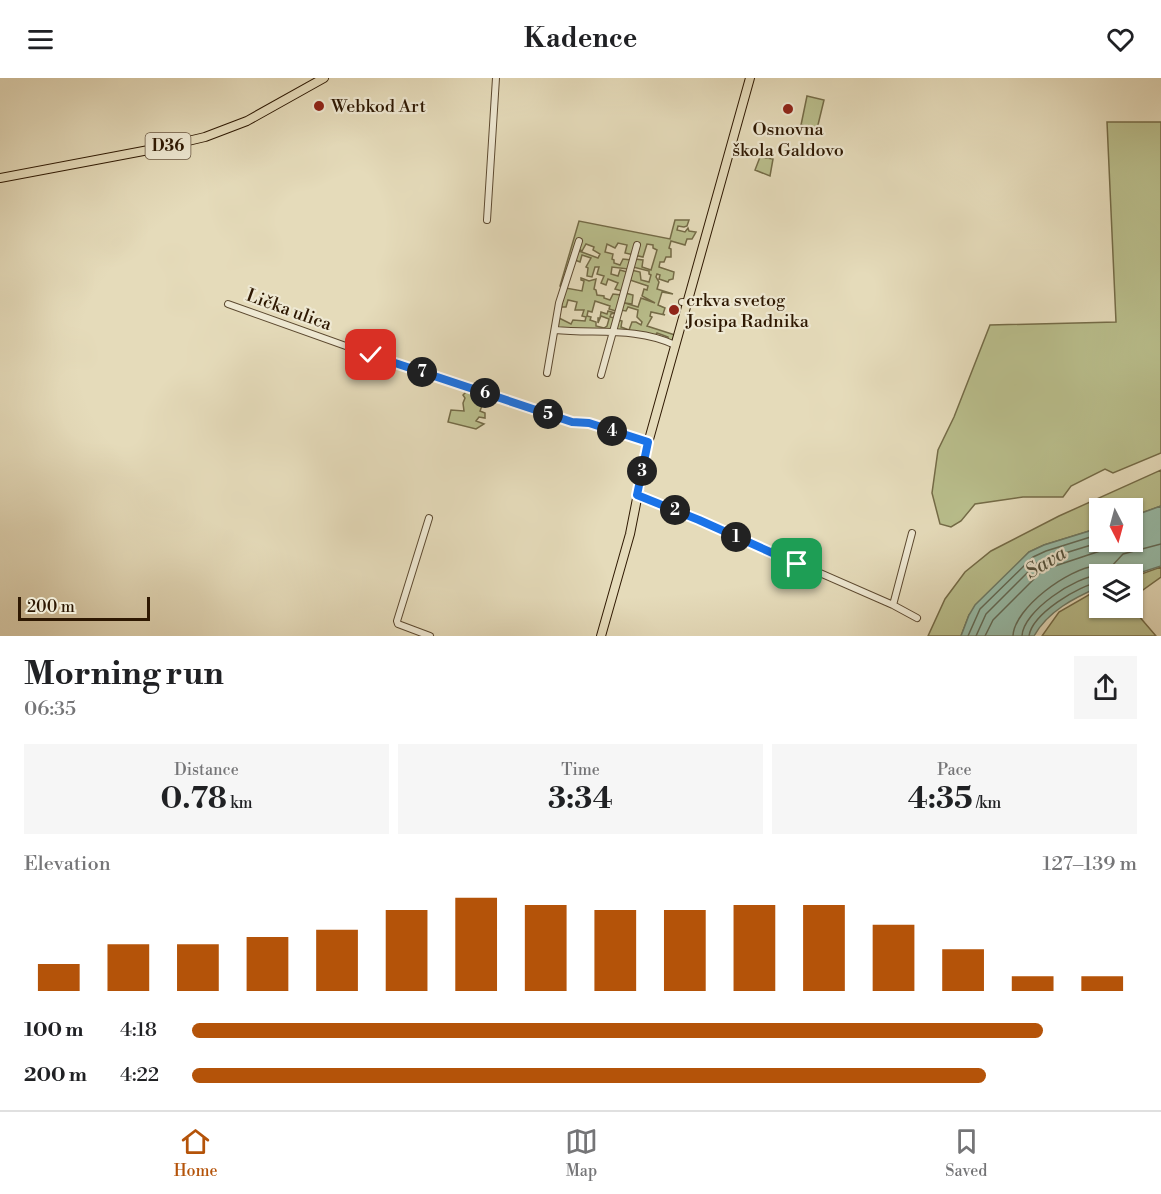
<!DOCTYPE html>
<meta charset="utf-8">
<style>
body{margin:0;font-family:"Libre Bodoni",serif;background:#f6f6f6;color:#202124;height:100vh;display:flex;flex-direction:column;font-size:22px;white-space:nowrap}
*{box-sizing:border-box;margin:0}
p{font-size:20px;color:#757577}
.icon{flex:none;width:33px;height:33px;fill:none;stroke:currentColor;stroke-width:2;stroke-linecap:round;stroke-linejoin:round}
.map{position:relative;height:558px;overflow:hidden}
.sheet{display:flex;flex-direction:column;background:#fff;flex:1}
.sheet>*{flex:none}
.needle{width:39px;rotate:174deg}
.controls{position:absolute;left:1089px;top:420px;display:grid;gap:12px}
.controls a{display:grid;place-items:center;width:54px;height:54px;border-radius:0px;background:#fff;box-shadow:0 2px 4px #0004;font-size:30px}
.scale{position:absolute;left:18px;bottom:15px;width:132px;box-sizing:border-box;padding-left:6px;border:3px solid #2e1802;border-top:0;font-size:16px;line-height:21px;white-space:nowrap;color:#2e1802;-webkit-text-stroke:4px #eee8d2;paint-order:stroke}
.pin{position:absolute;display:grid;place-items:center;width:51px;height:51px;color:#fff;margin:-26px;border-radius:12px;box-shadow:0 3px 9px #0006}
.km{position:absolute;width:30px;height:30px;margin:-15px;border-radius:50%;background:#222;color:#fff;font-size:16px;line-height:30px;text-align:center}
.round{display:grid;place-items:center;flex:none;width:63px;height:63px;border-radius:0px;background:#f6f6f6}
.head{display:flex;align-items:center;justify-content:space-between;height:102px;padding:0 24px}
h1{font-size:33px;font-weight:800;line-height:45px}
.metrics{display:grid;grid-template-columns:repeat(3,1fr);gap:9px;height:102px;padding:6px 24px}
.metrics div{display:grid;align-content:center;border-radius:0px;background:#f6f6f6;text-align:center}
.metrics b{font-size:30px;font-weight:800}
.metrics small{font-size:16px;font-weight:400}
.metrics p{font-size:16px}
.chart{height:168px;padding:12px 24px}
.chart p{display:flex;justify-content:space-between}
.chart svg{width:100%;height:108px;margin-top:6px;stroke:#b45309;stroke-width:6}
ul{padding:0 24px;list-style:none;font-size:20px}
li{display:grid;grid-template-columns:96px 72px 1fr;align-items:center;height:45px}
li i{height:15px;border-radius:8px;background:#b45309}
header{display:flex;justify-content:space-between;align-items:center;height:78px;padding:0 24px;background:#fff;font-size:27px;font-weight:800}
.dock{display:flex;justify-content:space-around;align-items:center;height:84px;border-top:2px solid #e0e0e0;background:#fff;font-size:16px;color:#757577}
.dock a{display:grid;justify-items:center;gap:3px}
.dock .active{color:#b45309}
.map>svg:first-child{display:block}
.green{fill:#b9be8c;stroke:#746b47;stroke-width:1.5}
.water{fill:#97bca9;stroke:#6d7a66;stroke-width:1.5}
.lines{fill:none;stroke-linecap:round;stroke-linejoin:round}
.shore{stroke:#626a56;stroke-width:1.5}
.minor-casing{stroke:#5c4930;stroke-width:8}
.major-casing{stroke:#2e1802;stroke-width:10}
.minor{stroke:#eee8d2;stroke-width:6}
.major{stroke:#e5dbba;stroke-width:8}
.route-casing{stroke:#fff;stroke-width:12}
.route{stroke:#1a73e8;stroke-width:8}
.poi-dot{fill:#8f2418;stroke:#eee8d2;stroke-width:2}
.labels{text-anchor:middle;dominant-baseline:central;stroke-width:4.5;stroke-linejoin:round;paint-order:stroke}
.shield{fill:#eee8d2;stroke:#685640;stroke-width:1.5}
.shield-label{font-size:16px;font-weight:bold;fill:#2e1802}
.poi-label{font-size:18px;fill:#2e1802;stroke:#eee8d2;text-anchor:start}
.street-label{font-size:18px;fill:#2e1802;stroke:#eee8d2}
.water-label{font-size:20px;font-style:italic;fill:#53513c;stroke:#eee8d2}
</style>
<header><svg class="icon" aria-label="menu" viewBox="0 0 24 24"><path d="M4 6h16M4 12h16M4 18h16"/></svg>Kadence<svg class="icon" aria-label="heart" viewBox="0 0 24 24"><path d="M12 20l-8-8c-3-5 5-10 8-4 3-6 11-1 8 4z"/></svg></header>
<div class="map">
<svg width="1161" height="558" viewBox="0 0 1161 558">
<rect width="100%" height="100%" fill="#e5dbba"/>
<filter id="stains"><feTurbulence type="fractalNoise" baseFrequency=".00333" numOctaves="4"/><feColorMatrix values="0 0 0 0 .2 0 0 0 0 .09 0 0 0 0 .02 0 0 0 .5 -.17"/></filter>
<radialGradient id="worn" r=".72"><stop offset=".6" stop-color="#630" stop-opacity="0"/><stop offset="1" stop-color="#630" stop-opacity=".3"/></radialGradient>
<!-- green -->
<path class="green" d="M807,18l17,4 -7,29 -16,-4z
M1107,44h54v331l-48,20 -8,-4 -34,17 -8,11h-40l-48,7 -14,17 -10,6 -11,-3 -8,-31 6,-43 16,-33 36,-92 126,-3z
M760,79l13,2 -3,17 -15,-6z
M675,142h14l-2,6 -3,1 -6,-1 -1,4 8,2 3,-4 1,3 7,1 -4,7h-5l-2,6 -14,-4 -2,7 2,1v8h-5l-2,5h-4l-1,5 15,5 -1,7 -4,1 -1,2 -9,-3 1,-4 -3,-1 -1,3 3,5 -2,7 16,5 -11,-2 -4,13 7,3 -2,6 2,1 -14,-3 -1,4 2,1 -5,9 28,9 -2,6 -5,-1v-3l-11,-4 -2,3 -38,-5 1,-11 4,1 -1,6 8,3 3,-8h4l5,3 1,-3 -5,-5 1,-7 -10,-3 -2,4 -6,-1 5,-17 8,2 -1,9 -7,-1 13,4 3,-9 14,5 -13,-7 2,-7 3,1 1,-4 -18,-6 1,-10 9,2 1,8 8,2 2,-7 -2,-1v-3l-16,-4 2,-8 8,1 -1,7 9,3 6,-20 -4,-2v-3l-6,-1 -4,13 -18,-4 2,-8 -9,-2 -3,5 -8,-4 -2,8 8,2 -1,5 2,1v3l6,2 3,-6 8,1 -3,9 -16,-2 -1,7 7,2 2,-6 7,2 -5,19 -7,-2 3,-6 -10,-4 -2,6 -5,-2 3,-7 -7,-2 2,-7h-4l-3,10 -5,-1 1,-8 -2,-1 5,-9 -9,-3 -2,7 -5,-2 4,-9 19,7 2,-4 -7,-4 1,-3 -8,-3 -4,7 -3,-2 -16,38 -3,-1 19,-65 91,18z
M581,200l8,3 7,-2 -2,10 2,1 1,5 7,1v2l6,2 3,-6 8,1 -5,16 -7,-2 1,-3 -15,-5 -3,11 -4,-1 -1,5 4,1 -1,3 6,2v4l8,2 3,-2 2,-7 -8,-3 -3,7v-5h2l1,-6 6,2 1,-3 7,2 -4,1 -1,3 5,1 -4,12 -53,-1 1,-11 12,6 2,-4 12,1 1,-4 -4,-1 2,-6h-9l2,-8 -9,-2 -2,7h-5l5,-19 16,3 2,-10 -3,-1z
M468,312l14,6h7l2,5 -2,3 -6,-1 -3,8 5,2v5l-6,-1 -3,4 8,3 -8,5 -28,-7 3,-12 13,1 -1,-8 2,-5 -2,-3z
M1161,392v36l-28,10 -1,-8h-32l-1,20 -55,17 -15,7 -60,63 -8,21h-33l17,-37 20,-27 26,-21 68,-35z
M1161,489v10l-28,20v-20z
M1099,511l1,19h32l24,28h-114l17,-24z"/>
<!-- water -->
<path class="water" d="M1161,428v60l-28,9 -33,-1 -1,13c-25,11 -51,24 -65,49h-73l8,-21 6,-10 54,-53 15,-7 55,-17 1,14h32l1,-26z"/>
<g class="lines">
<!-- shore -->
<path class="shore" d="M968,558l12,-27 53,-52 13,-6 54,-17
M976,558l10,-22 51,-51 12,-5 52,-16
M985,558l8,-16 50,-50 63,-21 11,-7
M1013,558c1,-28 56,-68 83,-70 5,-1 10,1 14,2l13,-14 38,-10
M1022,558c1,-25 54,-60 78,-61
M1029,558c3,-22 50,-51 71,-54"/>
<defs>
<path id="minor" d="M487,142l9,-142
M682,224h1
M228,226l143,51 201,67 17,1 59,20
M555,252c41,4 82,-3 120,15
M547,295l12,-70 20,-62
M601,297l36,-130
M637,417l62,25 194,85 24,13
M429,440l-32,103 1,3 32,12
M893,527l19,-72"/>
<path id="major" d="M0,100l154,-29 51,-12 42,-16 77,-43
M601,558l29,-102 18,-91 102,-365"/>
</defs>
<!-- minor casing -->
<use href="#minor" class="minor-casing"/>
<!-- major casing -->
<use href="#major" class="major-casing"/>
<!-- minor -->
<use href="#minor" class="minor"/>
<!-- major -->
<use href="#major" class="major"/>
</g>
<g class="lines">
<defs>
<path id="route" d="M371,277l201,67 17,1 59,19 -11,53 62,25 98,44"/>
</defs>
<!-- route casing -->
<use href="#route" class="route-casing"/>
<!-- route -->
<use href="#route" class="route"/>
</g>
<!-- markers -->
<g class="poi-dot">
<circle cx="319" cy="28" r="6"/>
<circle cx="788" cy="31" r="6"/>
<circle cx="674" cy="232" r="6"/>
</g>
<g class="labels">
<!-- shield labels -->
<rect class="shield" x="145.5" y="55" width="45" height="26" rx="4.5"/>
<g class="shield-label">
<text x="168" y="68">D36</text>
</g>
<!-- poi labels -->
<g class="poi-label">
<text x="331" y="28">Webkod Art</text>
<text x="788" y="51" text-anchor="middle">Osnovna<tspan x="788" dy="21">škola Galdovo</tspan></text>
<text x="686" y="222">crkva svetog<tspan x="686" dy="21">Josipa Radnika</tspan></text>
</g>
<!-- street labels -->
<g class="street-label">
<text transform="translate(289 232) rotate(20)">Lička ulica</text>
</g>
<!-- water labels -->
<g class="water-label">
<text transform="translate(1046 485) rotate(-31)">Sava</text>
</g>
</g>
<rect width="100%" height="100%" filter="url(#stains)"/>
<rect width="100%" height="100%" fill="url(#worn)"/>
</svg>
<div class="controls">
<a><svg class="needle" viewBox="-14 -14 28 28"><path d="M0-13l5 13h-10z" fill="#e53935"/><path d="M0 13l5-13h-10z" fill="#757577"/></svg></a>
<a><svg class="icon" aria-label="layers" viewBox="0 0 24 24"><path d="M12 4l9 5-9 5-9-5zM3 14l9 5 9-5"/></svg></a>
</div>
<div class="scale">200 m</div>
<div class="pin" style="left:797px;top:486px;background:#1e9e55"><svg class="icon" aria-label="arrive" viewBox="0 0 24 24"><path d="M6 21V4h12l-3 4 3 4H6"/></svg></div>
<div class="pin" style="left:371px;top:277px;background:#d93025"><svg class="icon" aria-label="check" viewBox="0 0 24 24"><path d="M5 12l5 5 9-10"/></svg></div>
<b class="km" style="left:736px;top:459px">1</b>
<b class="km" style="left:675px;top:432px">2</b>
<b class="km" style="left:642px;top:393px">3</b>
<b class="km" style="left:612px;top:353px">4</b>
<b class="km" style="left:548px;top:336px">5</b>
<b class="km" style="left:485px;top:315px">6</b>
<b class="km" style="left:422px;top:294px">7</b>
</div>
<section class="sheet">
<div class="head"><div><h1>Morning run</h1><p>06:35</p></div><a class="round"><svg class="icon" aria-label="share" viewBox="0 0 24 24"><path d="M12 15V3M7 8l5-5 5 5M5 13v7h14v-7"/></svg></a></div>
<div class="metrics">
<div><p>Distance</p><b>0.78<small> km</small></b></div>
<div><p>Time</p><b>3:34</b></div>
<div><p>Pace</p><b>4:35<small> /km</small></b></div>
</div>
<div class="chart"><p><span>Elevation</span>127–139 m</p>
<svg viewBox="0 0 160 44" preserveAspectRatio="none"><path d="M5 44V33M15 44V25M25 44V25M35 44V22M45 44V19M55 44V11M65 44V6M75 44V9M85 44V11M95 44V11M105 44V9M115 44V9M125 44V17M135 44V27M145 44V38M155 44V38"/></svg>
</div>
<ul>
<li><b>100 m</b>4:18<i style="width:90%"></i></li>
<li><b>200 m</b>4:22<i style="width:84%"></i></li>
</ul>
</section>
<nav class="dock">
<a class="active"><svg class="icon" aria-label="home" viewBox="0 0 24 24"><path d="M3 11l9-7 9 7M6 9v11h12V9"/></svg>Home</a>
<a><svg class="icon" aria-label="map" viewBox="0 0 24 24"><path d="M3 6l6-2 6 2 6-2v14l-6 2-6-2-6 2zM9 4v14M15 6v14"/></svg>Map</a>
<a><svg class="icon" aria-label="saved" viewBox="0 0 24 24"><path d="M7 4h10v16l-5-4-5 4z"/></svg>Saved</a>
</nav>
